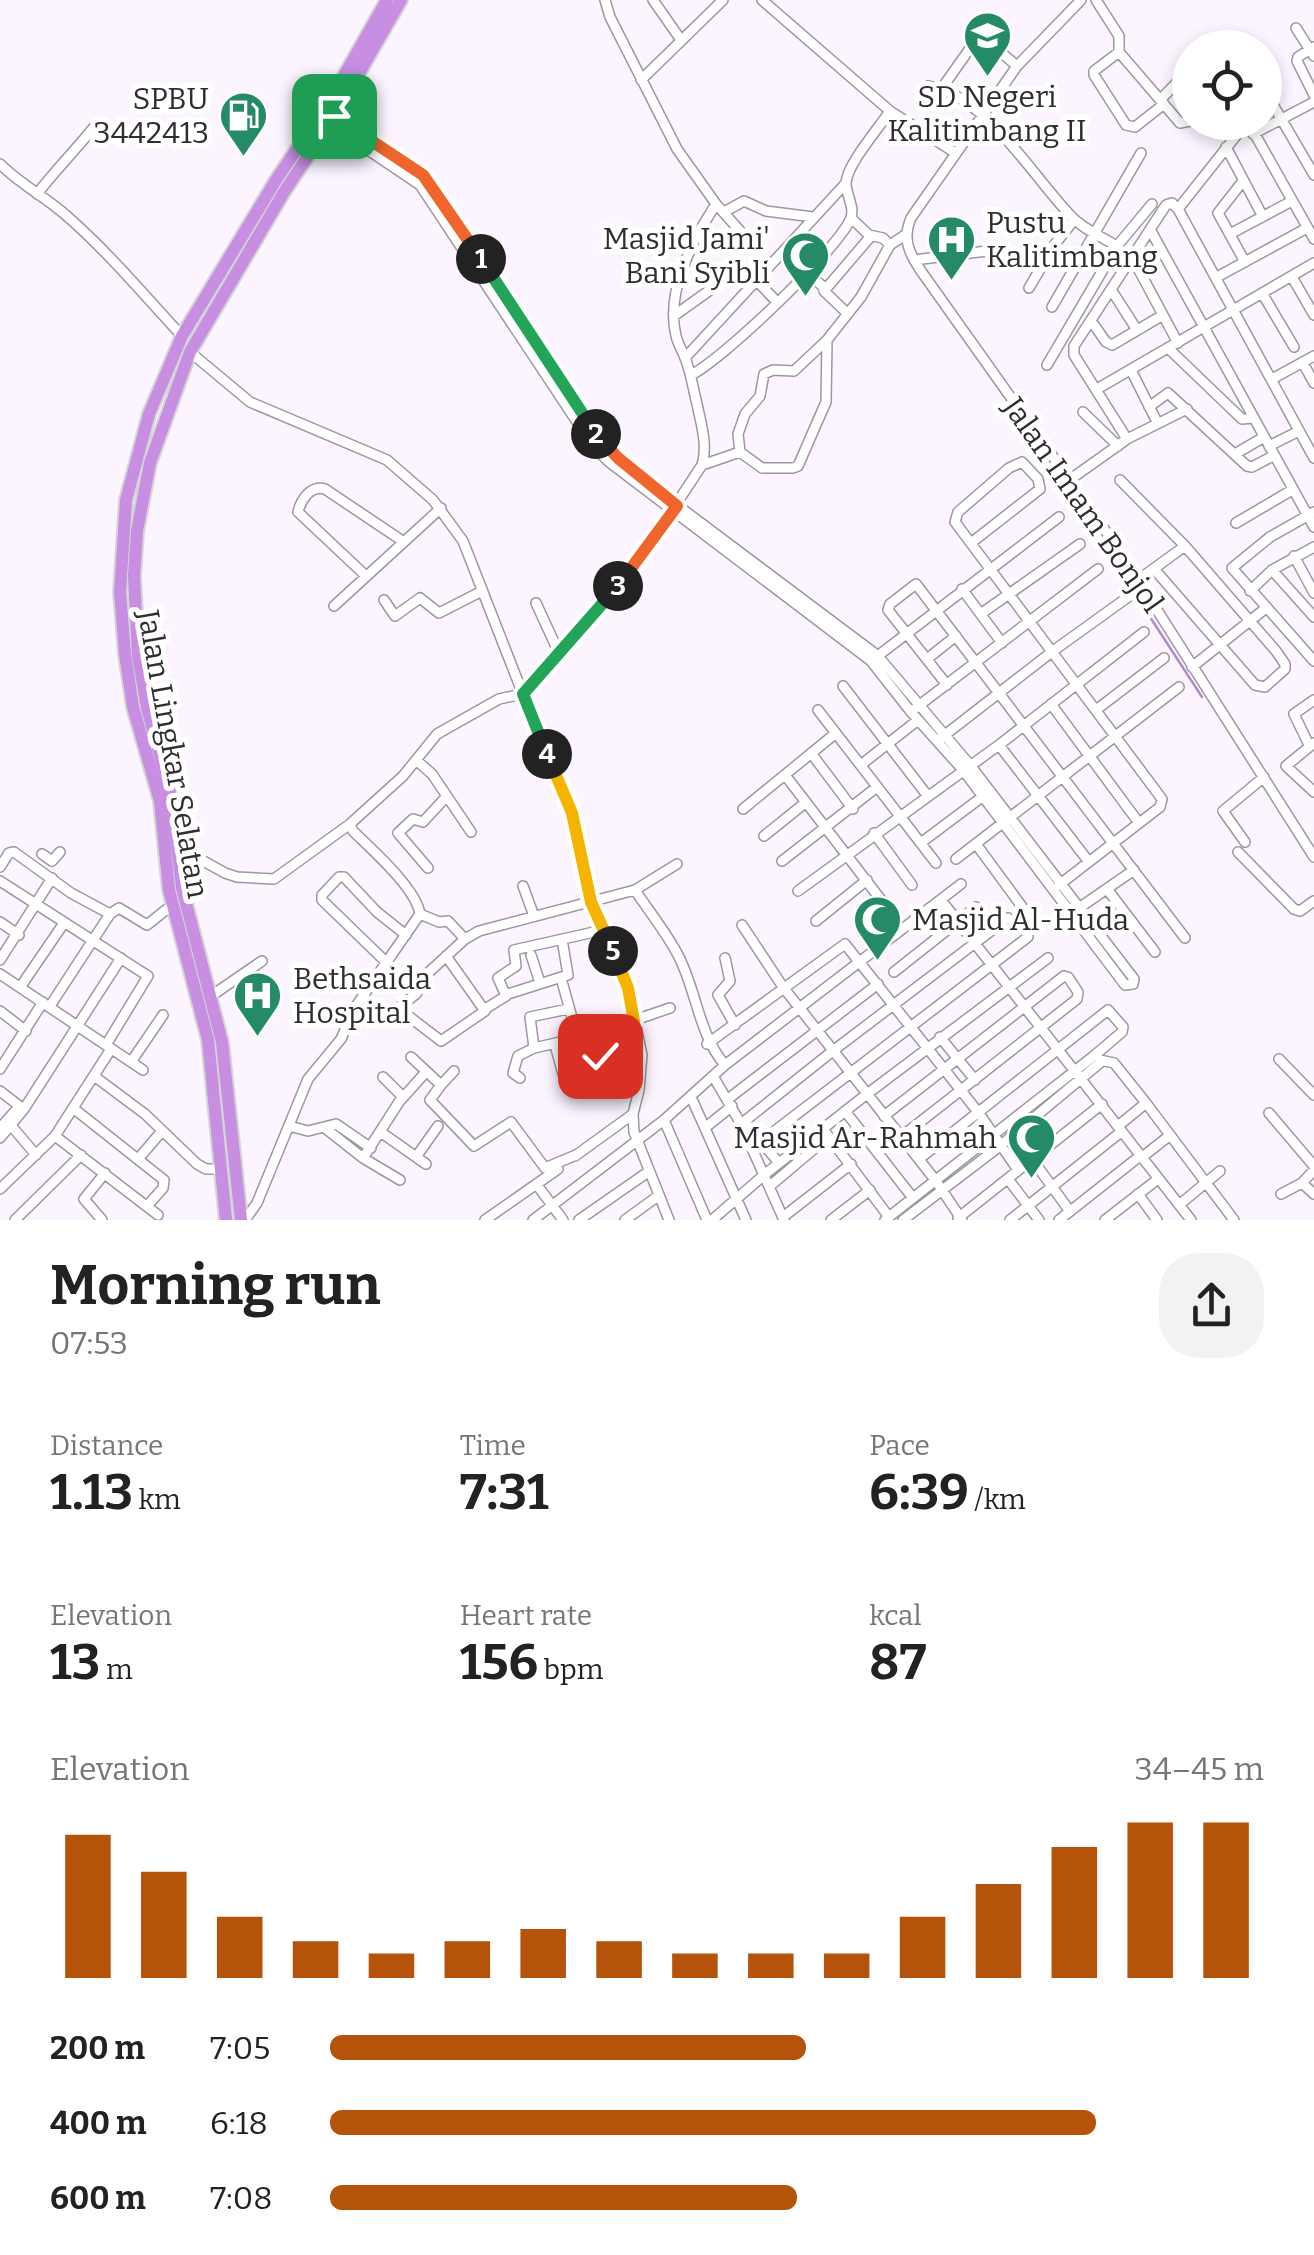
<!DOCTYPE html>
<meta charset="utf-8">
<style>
body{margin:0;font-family:Bitter,serif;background:#f2f2f2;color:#222;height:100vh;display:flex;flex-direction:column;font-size:38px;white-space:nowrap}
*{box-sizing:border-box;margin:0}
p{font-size:32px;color:#767676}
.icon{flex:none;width:55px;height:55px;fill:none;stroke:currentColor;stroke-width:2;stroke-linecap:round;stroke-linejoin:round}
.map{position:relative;height:1220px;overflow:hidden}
.side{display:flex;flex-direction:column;background:#fff;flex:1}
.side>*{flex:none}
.buttons{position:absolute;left:1172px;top:30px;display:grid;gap:20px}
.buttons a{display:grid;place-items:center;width:110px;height:110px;border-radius:50%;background:#fff;box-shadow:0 5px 15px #0003;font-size:50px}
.pin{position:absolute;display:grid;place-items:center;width:85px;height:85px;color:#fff;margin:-42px;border-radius:20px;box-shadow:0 5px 15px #0006}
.km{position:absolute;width:50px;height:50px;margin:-25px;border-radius:50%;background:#222;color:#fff;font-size:28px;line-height:50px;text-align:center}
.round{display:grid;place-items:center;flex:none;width:105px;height:105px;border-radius:40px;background:#f2f2f2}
.overview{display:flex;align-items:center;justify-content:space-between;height:170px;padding:0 50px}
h1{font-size:55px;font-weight:700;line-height:75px}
.figures{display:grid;grid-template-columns:repeat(3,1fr);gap:15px;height:170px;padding:10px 50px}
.figures div{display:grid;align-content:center}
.figures b{font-size:50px;font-weight:700}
.figures small{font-size:28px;font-weight:400}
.figures p{font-size:28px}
.chart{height:280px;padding:20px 50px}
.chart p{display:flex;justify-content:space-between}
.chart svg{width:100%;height:180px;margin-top:10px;stroke:#b45309;stroke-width:6}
ul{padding:0 50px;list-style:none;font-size:32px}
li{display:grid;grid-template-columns:160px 120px 1fr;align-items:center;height:75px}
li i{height:25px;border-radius:12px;background:#b45309}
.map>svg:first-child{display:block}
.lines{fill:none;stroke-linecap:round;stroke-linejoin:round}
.stream{stroke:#b38dc5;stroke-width:2.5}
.minor-casing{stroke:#9e96a2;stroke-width:12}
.highway-casing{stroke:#d6d5d6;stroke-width:16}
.minor{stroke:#fff;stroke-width:9}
.highway{stroke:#c78ee2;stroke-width:12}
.split-1-casing{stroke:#fff;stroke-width:20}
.split-2-casing{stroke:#fff;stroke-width:20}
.split-3-casing{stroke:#fff;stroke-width:20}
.split-4-casing{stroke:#fff;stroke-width:20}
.split-5-casing{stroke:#fff;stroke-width:20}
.split-6-casing{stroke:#fff;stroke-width:20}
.split-1{stroke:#f0652b;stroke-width:12}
.split-2{stroke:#22a559;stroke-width:12}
.split-3{stroke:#f0652b;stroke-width:12}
.split-4{stroke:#22a559;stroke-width:12}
.split-5{stroke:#f5b400;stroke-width:12}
.split-6{stroke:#f5b400;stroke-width:12}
.labels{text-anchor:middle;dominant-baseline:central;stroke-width:10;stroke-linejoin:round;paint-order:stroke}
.poi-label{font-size:30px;fill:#302d32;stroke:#fff;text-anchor:end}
.street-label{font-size:30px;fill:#302d32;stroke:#fff}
</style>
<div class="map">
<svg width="1314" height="1220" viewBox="0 0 1314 1220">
<rect width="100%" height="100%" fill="#fcf5ff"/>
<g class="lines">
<!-- stream -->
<path class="stream" d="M1043,460l89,131
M1137,597l65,100"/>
<defs>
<path id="minor" d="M605,0l5,17 67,132 39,55 34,38
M653,0l28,40
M762,0l128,111 64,41
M1081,0l-64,66 -106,152c-9,21 -2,35 10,53l196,276 197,310
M1096,0l23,36v16l61,71 10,-2
M1296,28l18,28
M1314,47l-16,10 -1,4 17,34
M1211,48l6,-6
M1119,52l-25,19v4l32,50 9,2 29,-23
M641,80l82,-80
M928,86c57,8 105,91 143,130 12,13 31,21 46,30
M942,88l34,-48 21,9 20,17
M1265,91l49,84
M1160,100l30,-31
M1248,122l66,117
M328,123l92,62 173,261 16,16 262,199 40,51 52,58 162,215 8,-1 1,-5 -164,-214 -93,-110 -200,-150 -69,-56 -177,-266 -100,-69
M1253,134l61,-32
M1226,147l36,68
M0,164c21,21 46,33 68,53 41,36 77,79 114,119
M1243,181l-25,32 27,49
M37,194c19,-25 38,-43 57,-67
M1178,209l136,249
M1178,209l69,-87
M724,212l20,-11 22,10 47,6
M851,218l18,17 14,3 7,7
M1151,231l163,296
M1230,234l62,-33
M1133,259l45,84
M914,260l81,-10
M807,273l19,16
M1217,277l90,-49
M1292,277l22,38
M757,281l20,21
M1029,288l26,-44 19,-24
M1112,291l25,39
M1262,293l32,54
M1052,307l89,-154
M847,313l-23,-22 47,-55
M675,315l35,-25
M1092,322l14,20 6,3 51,-30
M827,340l-33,31 -21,-1 -9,4 -4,22 -15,18 -7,20 2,18 22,16h31l5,-2 28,-64 1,-62 34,-43 29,-52 15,-10
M1168,348l74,71 11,-1
M190,352l60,50 137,58 46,40 30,41 79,202 26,58 23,101 37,86 14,67 -3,35 -6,24 1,18 35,88
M685,358l161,-175
M1303,363l11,20
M1047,365l70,-119 35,-42
M1131,370l26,52
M691,375c32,-16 144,-123 159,-155 6,-12 -4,-24 -4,-37 1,-19 33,-55 44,-72
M1272,379l42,-23
M1097,389l217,-126
M1149,407l19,-14 79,73 5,1 21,-11
M1083,412l35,34
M1127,439l-53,-84v-9l92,-141 6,-2 6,6
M1269,446l30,-15
M1235,454l29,-17
M702,465l38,-13
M1120,480l65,66
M1068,481l59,-42 60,-30
M1314,512l-44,25 -38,31 82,93
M1236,523l56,-33
M971,543l69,-54 -2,-10 -16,-17 -13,6 -51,44 -3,10c69,93 138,184 207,277l-2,8 -101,78
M1294,556l20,37
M1272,570l42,47
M366,576l-68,-64c3,-13 13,-27 27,-23l79,53
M1138,580l47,-34 91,105 9,13v5l-20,18 -10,-2 -100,-115
M962,589l40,54
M1250,591l22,-21 42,-23
M384,600l11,16 25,-18 19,15 43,-22
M536,603l23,50
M334,606l107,-98
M982,613l98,-69
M875,658l184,-141
M927,659l29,-23
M1192,667l74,-59
M947,685l-59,-75 2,-6 26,-20 269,354
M843,686l84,109
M1051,704l88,119
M818,710l118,153
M913,710l185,-141
M1096,710l68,-52
M941,738l112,-87 89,-64
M1314,743l-28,23 28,26
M999,745l90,117
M1309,745l-15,-31 20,-14
M811,753l42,56
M416,760l16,14 39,58
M862,764l56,-44
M785,775l100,130
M743,809l93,-76
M177,828l21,30 27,15 12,4 37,2 76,-55
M874,833l38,52
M764,836l41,-33
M922,842l60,-45
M1245,842l-22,-31 41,-34
M976,844l58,79
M1238,852l56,57 6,2 14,-10
M42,854l10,7 8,-9
M956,859l223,-172
M782,861l95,-74
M0,867l9,-14 5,-1 57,41 39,21
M428,868l-30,-35 15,-14 10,3 23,-25
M0,881l148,95 -42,69
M523,886l11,30
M1107,889l48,63
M635,890l42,-26
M798,891l201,-146 145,-113
M941,900l250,320
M1079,908l55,-38
M420,914l19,8 9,-1 17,18
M816,921l51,-41
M0,922l19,13
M742,925l41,62 153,194 26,39
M531,955l9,28
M446,956l39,55 -44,30 -43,-33 18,-14 12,-21 37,-34 14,-8 156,-41c15,23 32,43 44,67 18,36 20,78 46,108
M725,958l5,23 -12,14 17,30
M0,960l52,-82
M386,962l-64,-62v-5l17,-18h5l33,35 29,23
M894,972l82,-65
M0,974l143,96
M561,978l17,61
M21,986l43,-63
M508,994l60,-19 -5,-30
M211,996l51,-35
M50,1006l60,-92 9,-6 28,17 20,-16
M485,1009l21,-13 -8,-18 18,-12 -2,-16 89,-20
M0,1011l26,20
M591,1035l9,21
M940,1037l35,43
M707,1044l138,-100 133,168 40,58
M555,1045l8,29
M534,1048l-4,-31 38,-8
M411,1057l30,28 13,-14
M1279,1059l35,36
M1100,1060l14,3 32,40 -28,23
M131,1062l32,-47
M0,1069l43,-67
M94,1076l51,38 52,50 9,5h16
M713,1076l28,48 43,96
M383,1077l20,20
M520,1078l-7,-5 5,-17 16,-8 57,-13 79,-27
M441,1085l-11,15 44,46 37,-24 34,46 31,-13
M0,1091l22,17
M691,1097l55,123
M728,1099l150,-115
M1146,1103l88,117
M73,1108l91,72 -1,8 -16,18
M845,1111l68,87
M1269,1113l45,53
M884,1116l180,-140 4,1 10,15 -1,7 -176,138
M664,1120l43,100
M745,1122l34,41
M9,1123l27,32
M741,1124l93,-74 174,-132
M289,1126l19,5 28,-7 35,24
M706,1127l26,-21
M0,1128l18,-20
M325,1128l38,30 36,-56 26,-29
M823,1129l66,88
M382,1133l44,31
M55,1136l103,79
M0,1138l24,-29 97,-151
M763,1140l265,-203
M575,1156l58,-42
M416,1157l22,-31
M139,1158l23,-27
M363,1158l37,22
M1141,1158l28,-22
M1032,1159l37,51
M1314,1170l-12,13 12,11
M1008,1179l31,41
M537,1185l26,35
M770,1186l58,-49
M0,1189l55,-53 56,-87
M1138,1194l19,26
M1281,1194l21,-11
M1179,1205l41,-34
M783,1217l68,-53
M958,1218l144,-114
M15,1220l66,-65
M102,1220l-18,-21 21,-26
M245,1220l12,-17 51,-124 33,-40 13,-30 66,-95c-4,-26 -48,-64 -67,-83l-3,-7 53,-48 34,-42 62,-35 24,-5 117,-135 62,-94c6,-20 -1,-41 -5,-61 -4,-15 -6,-32 -12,-46 -3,-8 -7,-14 -9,-22 -11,-45 17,-96 40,-132
M485,1220l73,-51
M533,1220l131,-100 61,-55 236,-181
M579,1220l69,-48
M625,1220l33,-24
M712,1220l52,-45 103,-81 181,-136
M831,1220l39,-30
M885,1220l210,-165 27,-23 1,-5 -15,-17 -189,149
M903,1220l97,-74 101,-84
M1010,1220l111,-88
M1059,1220l81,-64
M1105,1220l53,-41"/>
<path id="highway" d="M226,1220l-18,-180 -39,-150 -9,-89 -27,-94 -8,-53 -5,-62 6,-92 23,-86 33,-78 94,-156 56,-83 55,-97
M241,1220l-19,-178 -40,-154 -11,-91 -24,-89 -9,-52 -4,-80 3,-45 13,-68 40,-111 94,-160 50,-75 67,-117"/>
</defs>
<!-- minor casing -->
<use href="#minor" class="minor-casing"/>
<!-- highway casing -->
<use href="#highway" class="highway-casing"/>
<!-- minor -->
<use href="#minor" class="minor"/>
<!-- highway -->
<use href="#highway" class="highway"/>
</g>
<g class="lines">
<defs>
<path id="split-1" d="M334,116l89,59 58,84"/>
<path id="split-2" d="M481,259l115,175"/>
<path id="split-3" d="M596,434l22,24 59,48 -59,80"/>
<path id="split-4" d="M547,754l-24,-60 95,-108"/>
<path id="split-5" d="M547,754l25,59 19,89 22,49"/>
<path id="split-6" d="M600,1056l-9,-21 43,-14 -6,-33 -15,-37"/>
</defs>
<!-- split-1 casing -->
<use href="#split-1" class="split-1-casing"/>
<!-- split-2 casing -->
<use href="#split-2" class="split-2-casing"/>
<!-- split-3 casing -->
<use href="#split-3" class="split-3-casing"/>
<!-- split-4 casing -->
<use href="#split-4" class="split-4-casing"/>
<!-- split-5 casing -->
<use href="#split-5" class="split-5-casing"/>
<!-- split-6 casing -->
<use href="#split-6" class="split-6-casing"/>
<!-- split-1 -->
<use href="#split-1" class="split-1"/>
<!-- split-2 -->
<use href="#split-2" class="split-2"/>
<!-- split-3 -->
<use href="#split-3" class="split-3"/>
<!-- split-4 -->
<use href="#split-4" class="split-4"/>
<!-- split-5 -->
<use href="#split-5" class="split-5"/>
<!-- split-6 -->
<use href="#split-6" class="split-6"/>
</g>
<!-- icons -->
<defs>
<symbol id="school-pin" viewBox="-11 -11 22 30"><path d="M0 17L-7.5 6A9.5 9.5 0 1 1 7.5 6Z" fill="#248b66" stroke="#fff"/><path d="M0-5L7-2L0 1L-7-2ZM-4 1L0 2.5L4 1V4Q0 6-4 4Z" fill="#fff"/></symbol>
<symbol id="fuel-pin" viewBox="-11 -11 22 30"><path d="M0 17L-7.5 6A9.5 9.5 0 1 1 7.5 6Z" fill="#248b66" stroke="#fff"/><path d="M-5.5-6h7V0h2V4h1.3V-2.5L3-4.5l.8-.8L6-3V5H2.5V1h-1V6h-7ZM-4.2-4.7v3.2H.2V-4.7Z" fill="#fff"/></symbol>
<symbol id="hospital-pin" viewBox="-11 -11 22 30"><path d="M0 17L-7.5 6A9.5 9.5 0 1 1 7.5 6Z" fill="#248b66" stroke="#fff"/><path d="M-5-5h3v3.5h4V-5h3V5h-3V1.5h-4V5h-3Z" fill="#fff"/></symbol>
<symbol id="mosque-pin" viewBox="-11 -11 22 30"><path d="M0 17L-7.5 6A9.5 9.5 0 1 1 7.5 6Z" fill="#248b66" stroke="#fff"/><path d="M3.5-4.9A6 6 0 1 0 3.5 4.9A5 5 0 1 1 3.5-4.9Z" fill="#fff"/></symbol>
</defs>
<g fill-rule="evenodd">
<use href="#school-pin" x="960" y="8" width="55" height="75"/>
<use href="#fuel-pin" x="216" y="88" width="55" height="75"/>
<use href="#hospital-pin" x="924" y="212" width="55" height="75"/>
<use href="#mosque-pin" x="778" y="228" width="55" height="75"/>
<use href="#mosque-pin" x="850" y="892" width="55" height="75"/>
<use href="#hospital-pin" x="230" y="968" width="55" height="75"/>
<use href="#mosque-pin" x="1004" y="1110" width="55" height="75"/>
</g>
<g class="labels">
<!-- poi labels -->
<g class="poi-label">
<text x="987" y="97" text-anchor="middle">SD Negeri<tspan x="987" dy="34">Kalitimbang II</tspan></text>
<text x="209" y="99">SPBU<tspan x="209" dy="34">3442413</tspan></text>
<text x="986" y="223" text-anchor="start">Pustu<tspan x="986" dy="34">Kalitimbang</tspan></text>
<text x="770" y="239">Masjid Jami'<tspan x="770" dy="34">Bani Syibli</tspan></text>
<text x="912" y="920" text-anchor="start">Masjid Al-Huda</text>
<text x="293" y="979" text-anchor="start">Bethsaida<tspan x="293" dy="34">Hospital</tspan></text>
<text x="997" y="1138">Masjid Ar-Rahmah</text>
</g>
<!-- street labels -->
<g class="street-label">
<text transform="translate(1083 505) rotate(55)">Jalan Imam Bonjol</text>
<text transform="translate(173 754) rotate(80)">Jalan Lingkar Selatan</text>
</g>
</g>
</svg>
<div class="buttons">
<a><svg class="icon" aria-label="locate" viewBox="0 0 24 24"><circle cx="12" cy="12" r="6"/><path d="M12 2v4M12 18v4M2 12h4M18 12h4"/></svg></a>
</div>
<div class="pin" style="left:334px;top:116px;background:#1e9e55"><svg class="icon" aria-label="arrive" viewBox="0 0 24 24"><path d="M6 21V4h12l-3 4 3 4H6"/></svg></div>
<div class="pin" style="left:600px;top:1056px;background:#d93025"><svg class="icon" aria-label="check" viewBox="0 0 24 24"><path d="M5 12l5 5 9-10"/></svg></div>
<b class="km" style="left:481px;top:259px">1</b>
<b class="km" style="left:596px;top:434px">2</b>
<b class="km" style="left:618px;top:586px">3</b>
<b class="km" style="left:547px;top:754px">4</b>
<b class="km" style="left:613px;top:951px">5</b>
</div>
<section class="side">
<div class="overview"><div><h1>Morning run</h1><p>07:53</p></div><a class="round"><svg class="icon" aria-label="share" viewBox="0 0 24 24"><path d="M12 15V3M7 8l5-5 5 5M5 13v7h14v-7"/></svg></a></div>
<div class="figures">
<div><p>Distance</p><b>1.13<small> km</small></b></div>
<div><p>Time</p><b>7:31</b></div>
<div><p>Pace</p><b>6:39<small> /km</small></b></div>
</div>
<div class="figures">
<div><p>Elevation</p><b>13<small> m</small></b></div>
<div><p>Heart rate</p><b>156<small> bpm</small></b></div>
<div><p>kcal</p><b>87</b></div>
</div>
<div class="chart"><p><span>Elevation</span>34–45 m</p>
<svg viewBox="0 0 160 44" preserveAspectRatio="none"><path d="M5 44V9M15 44V18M25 44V29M35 44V35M45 44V38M55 44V35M65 44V32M75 44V35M85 44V38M95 44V38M105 44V38M115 44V29M125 44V21M135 44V12M145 44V6M155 44V6"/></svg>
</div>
<ul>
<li><b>200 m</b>7:05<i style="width:51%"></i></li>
<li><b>400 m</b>6:18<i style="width:82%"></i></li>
<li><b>600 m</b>7:08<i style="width:50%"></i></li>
</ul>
</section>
